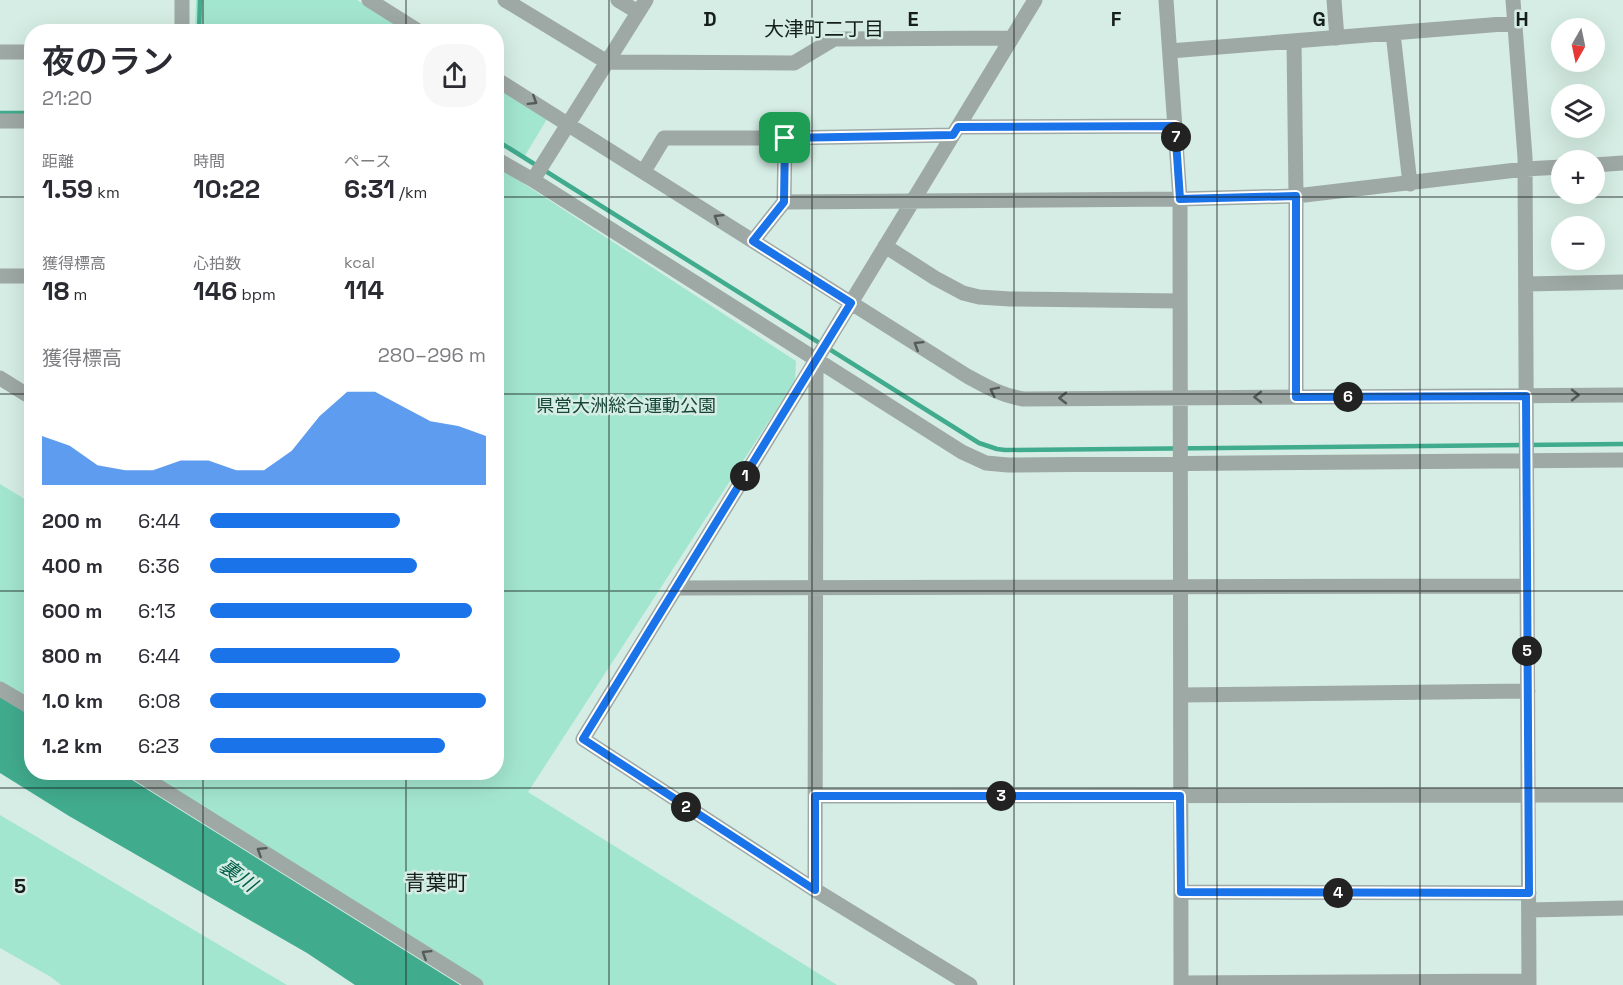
<!DOCTYPE html>
<html lang="ja">
<meta charset="utf-8">
<style>
body{margin:0;font-family:"Space Grotesk","Noto Sans JP",sans-serif;background:#f7f7f7;color:#2b2b33;height:100vh;display:flex;flex-direction:column;font-size:22px;white-space:nowrap}
*{box-sizing:border-box;margin:0}
p{font-size:20px;color:#7c7c81}
.icon{flex:none;width:33px;height:33px;fill:none;stroke:currentColor;stroke-width:2;stroke-linecap:round;stroke-linejoin:round}
.map{position:relative;flex:1;overflow:hidden}
.side{position:absolute;left:24px;top:24px;width:480px;height:756px;display:flex;flex-direction:column;background:#fff;border-radius:24px;box-shadow:0 6px 24px #0002}
.side>*{flex:none}
.needle{width:39px;rotate:189deg}
.fabs{position:absolute;left:1551px;top:18px;display:grid;gap:12px}
.fabs a{display:grid;place-items:center;width:54px;height:54px;border-radius:50%;background:#fff;box-shadow:0 6px 24px #0002;font-size:30px}
.pin{position:absolute;display:grid;place-items:center;width:51px;height:51px;color:#fff;margin:-26px;border-radius:12px;box-shadow:0 3px 9px #0006}
.km{position:absolute;width:30px;height:30px;margin:-15px;border-radius:50%;background:#222;color:#fff;font-size:16px;line-height:30px;text-align:center}
.round{display:grid;place-items:center;flex:none;width:63px;height:63px;border-radius:24px;background:#f7f7f7}
.headline{display:flex;align-items:center;justify-content:space-between;height:102px;padding:0 18px}
h1{font-size:33px;font-weight:600;line-height:45px}
.metrics{display:grid;grid-template-columns:repeat(3,1fr);gap:9px;height:102px;padding:6px 18px}
.metrics div{display:grid;align-content:center}
.metrics b{font-size:26px;font-weight:600}
.metrics small{font-size:16px;font-weight:400}
.metrics p{font-size:16px}
.chart{height:168px;padding:12px 18px}
.chart p{display:flex;justify-content:space-between}
.chart svg{width:100%;height:108px;margin-top:6px;fill:#1a73e8;opacity:.7}
ul{padding:0 18px;list-style:none;font-size:20px}
li{display:grid;grid-template-columns:96px 72px 1fr;align-items:center;height:45px}
li i{height:15px;border-radius:8px;background:#1a73e8}
.map>svg:first-child{display:block}
.green{fill:#a3e6cf}
.water{fill:#41ab8d}
.lines{fill:none;stroke-linecap:round;stroke-linejoin:round}
.stream{stroke:#41ab8d;stroke-width:4.5}
.minor{stroke:#9ea8a4;stroke-width:15}
.oneway{stroke:#535c59}
.route-casing{stroke:#fff;stroke-width:12}
.route{stroke:#1a73e8;stroke-width:8}
.grid{fill:none;stroke:#151e1b;stroke-width:1.5;stroke-opacity:0.55}
.labels{text-anchor:middle;dominant-baseline:central;stroke-width:5;stroke-linejoin:round;paint-order:stroke}
.park-label{font-size:18px;fill:#164437;stroke:#d5ede4}
.neighbourhood-label{font-size:20px;fill:#151e1b;stroke:#d5ede4}
.water-label{font-size:20px;font-style:italic;fill:#045e49;stroke:#d5ede4}
.quarter-label{font-size:21px;fill:#151e1b;stroke:#d5ede4}
.grid-label{font-size:20px;text-anchor:middle;font-weight:bold;fill:#151e1b;stroke:#d5ede4;stroke-width:5;stroke-linejoin:round;paint-order:stroke}
</style>
<div class="map">
<svg width="1623" height="985" viewBox="0 0 1623 985">
<rect width="100%" height="100%" fill="#d5ede4"/>
<!-- green -->
<path class="green" d="M196,0h161l51,31 -213,1z
M496,87l51,32 -24,40 -26,-17z
M504,171l292,190 -1,20 -267,411 309,193h-357l-341,-212 357,-1 1,-599z
M0,484l31,19v202l-31,-19z
M0,815l287,170h-226l-10,-8 -51,-29z"/>
<!-- water -->
<path class="water" d="M0,696l31,20 1,56 89,1 339,212h-105l-48,-32 -238,-137 -69,-43z"/>
<g class="lines">
<!-- stream -->
<path class="stream" d="M199,32l1,-32
M0,113h32
M496,140l483,303 18,6 8,1 618,-6"/>
<!-- minor -->
<path class="minor" d="M369,0l51,32
M505,0l102,62 187,1 40,-24 178,-1
M618,0l20,12
M1166,0l14,199 1,786
M1334,0l3,38
M1513,0l12,157 4,828
M182,32v-32
M1393,33l17,151
M1294,41l2,155v201
M1170,51l345,-28
M0,52h32
M496,79l471,297c20,11 34,19 56,23l600,-4
M0,121h32
M958,127l217,-1
M496,159l37,21 429,272 24,11 22,2 615,-5
M1594,165l29,-2
M644,171l20,-33h121
M533,180l113,-180
M784,202l396,-3 116,-3 229,-27 37,-2
M753,241l31,-39 1,-64 168,-3
M885,246l50,32 28,15 16,4 31,2 170,2
M0,276h32
M1526,284l97,-2
M0,378l32,20
M676,588l851,-2
M0,689l32,19
M1181,695l347,-4
M135,772l341,213
M815,796l808,-1
M815,890l1,-530
M1181,892l348,1
M1529,910l94,-2
M1181,983l348,-2
M970,985l-155,-95 -232,-151 238,-387 214,-352"/>
</g>
<!-- one-way arrows -->
<defs><path id="oneway-chevron" d="M-2-3.5L2.5 0L-2 3.5" fill="none" stroke-width="1.6" stroke-linecap="round" stroke-linejoin="round" transform="scale(1.5)"/></defs>
<g class="oneway">
<use href="#oneway-chevron" transform="translate(533 101) rotate(32)"/>
<use href="#oneway-chevron" transform="translate(718 218) rotate(-148)"/>
<use href="#oneway-chevron" transform="translate(918 345) rotate(-148)"/>
<use href="#oneway-chevron" transform="translate(994 391) rotate(-154)"/>
<use href="#oneway-chevron" transform="translate(1575 395)"/>
<use href="#oneway-chevron" transform="translate(1258 397) rotate(180)"/>
<use href="#oneway-chevron" transform="translate(1063 398) rotate(180)"/>
<use href="#oneway-chevron" transform="translate(261 851) rotate(-148)"/>
<use href="#oneway-chevron" transform="translate(426 954) rotate(-148)"/>
</g>
<g class="lines">
<defs>
<path id="route" d="M1175,126l5,73 116,-3v201l230,-1 3,497 -348,-1 -1,-96h-365v94l-232,-151 268,-436 -98,-62 31,-39 1,-64 168,-3 5,-8z"/>
</defs>
<!-- route casing -->
<use href="#route" class="route-casing"/>
<!-- route -->
<use href="#route" class="route"/>
</g>
<!-- grid -->
<path class="grid" d="M203,0v32M406,0v32M609,0v985M812,0v985M1014,0v985M1217,0v985M1420,0v985M0,197h32M496,197h1127M0,394h32M496,394h1127M0,591h32M496,591h1127M203,772v213M406,772v213M0,788h1623"/>
<g class="labels">
<!-- park labels -->
<g class="park-label">
<text x="626" y="405">県営大洲総合運動公園</text>
</g>
<!-- neighbourhood labels -->
<g class="neighbourhood-label">
<text x="824" y="29">大津町二丁目</text>
</g>
<!-- water labels -->
<g class="water-label">
<text transform="translate(238 875) rotate(36)">裏川</text>
</g>
<!-- quarter labels -->
<g class="quarter-label">
<text x="436" y="882">青葉町</text>
</g>
</g>
<g class="grid-label">
<text x="710" y="26">D</text>
<text x="913" y="26">E</text>
<text x="1116" y="26">F</text>
<text x="1319" y="26">G</text>
<text x="1522" y="26">H</text>
<text x="20" y="893">5</text>
</g>
</svg>
<div class="fabs">
<a><svg class="needle" viewBox="-14 -14 28 28"><path d="M0-13l5 13h-10z" fill="#e53935"/><path d="M0 13l5-13h-10z" fill="#7c7c81"/></svg></a>
<a><svg class="icon" aria-label="layers" viewBox="0 0 24 24"><path d="M12 4l9 5-9 5-9-5zM3 14l9 5 9-5"/></svg></a>
<a>+</a>
<a>−</a>
</div>
<div class="pin" style="left:785px;top:138px;background:#1e9e55"><svg class="icon" aria-label="arrive" viewBox="0 0 24 24"><path d="M6 21V4h12l-3 4 3 4H6"/></svg></div>
<b class="km" style="left:745px;top:476px">1</b>
<b class="km" style="left:686px;top:807px">2</b>
<b class="km" style="left:1001px;top:796px">3</b>
<b class="km" style="left:1338px;top:893px">4</b>
<b class="km" style="left:1527px;top:651px">5</b>
<b class="km" style="left:1348px;top:397px">6</b>
<b class="km" style="left:1176px;top:137px">7</b>
<section class="side">
<div class="headline"><div><h1>夜のラン</h1><p>21:20</p></div><a class="round"><svg class="icon" aria-label="share" viewBox="0 0 24 24"><path d="M12 15V3M7 8l5-5 5 5M5 13v7h14v-7"/></svg></a></div>
<div class="metrics">
<div><p>距離</p><b>1.59<small> km</small></b></div>
<div><p>時間</p><b>10:22</b></div>
<div><p>ペース</p><b>6:31<small> /km</small></b></div>
</div>
<div class="metrics">
<div><p>獲得標高</p><b>18<small> m</small></b></div>
<div><p>心拍数</p><b>146<small> bpm</small></b></div>
<div><p>kcal</p><b>114</b></div>
</div>
<div class="chart"><p><span>獲得標高</span>280–296 m</p>
<svg viewBox="0 0 160 44" preserveAspectRatio="none"><path d="M0 44V24L10 28L20 36L30 38L40 38L50 34L60 34L70 38L80 38L90 30L100 16L110 6L120 6L130 12L140 18L150 20L160 24V44z"/></svg>
</div>
<ul>
<li><b>200 m</b>6:44<i style="width:69%"></i></li>
<li><b>400 m</b>6:36<i style="width:75%"></i></li>
<li><b>600 m</b>6:13<i style="width:95%"></i></li>
<li><b>800 m</b>6:44<i style="width:69%"></i></li>
<li><b>1.0 km</b>6:08<i style="width:100%"></i></li>
<li><b>1.2 km</b>6:23<i style="width:85%"></i></li>
</ul>
</section>
</div>
